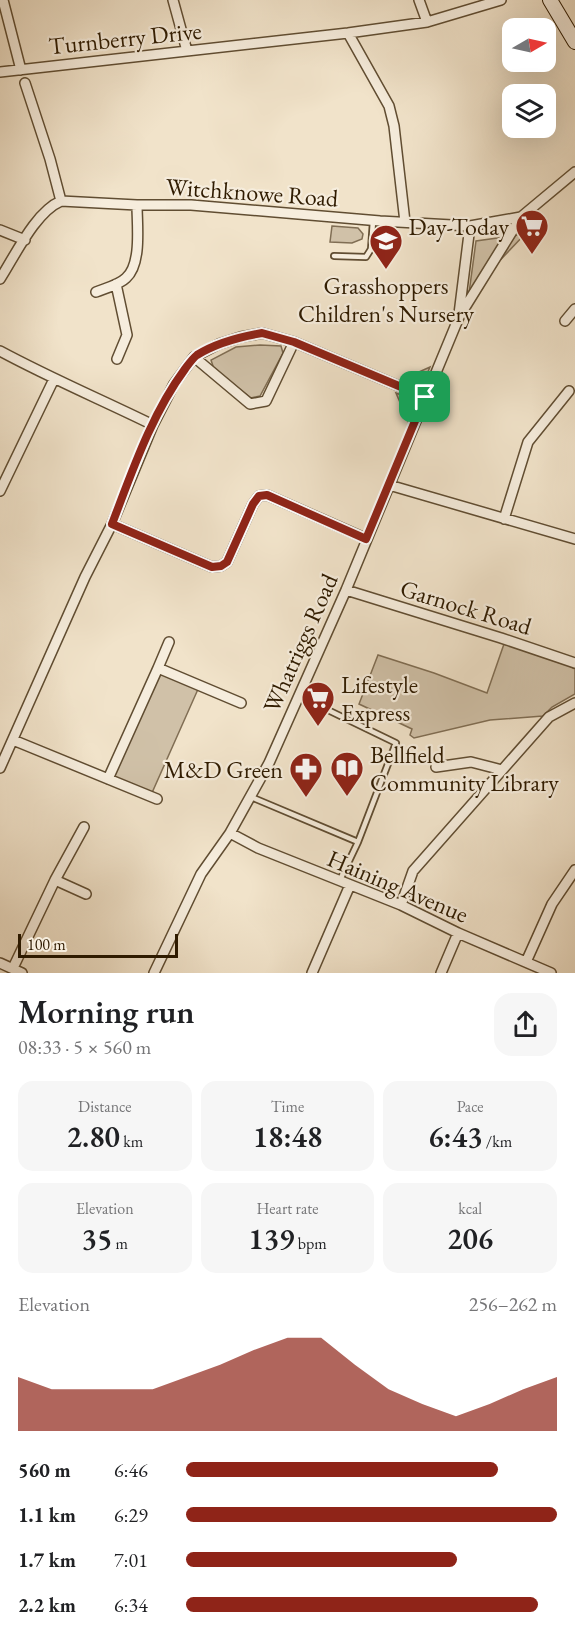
<!DOCTYPE html>
<meta charset="utf-8">
<style>
body{margin:0;font-family:"EB Garamond",serif;background:#f6f6f6;color:#202124;height:100vh;display:flex;flex-direction:column;font-size:22px;white-space:nowrap}
*{box-sizing:border-box;margin:0}
p{font-size:20px;color:#757577}
.icon{flex:none;width:33px;height:33px;fill:none;stroke:currentColor;stroke-width:2;stroke-linecap:round;stroke-linejoin:round}
.map{position:relative;height:973px;overflow:hidden}
.sheet{display:flex;flex-direction:column;background:#fff;flex:1}
.sheet>*{flex:none}
.needle{width:39px;rotate:81deg}
.fabs{position:absolute;left:502px;top:18px;display:grid;gap:12px}
.fabs a{display:grid;place-items:center;width:54px;height:54px;border-radius:12px;background:#fff;box-shadow:0 6px 24px #0002;font-size:30px}
.scale{position:absolute;left:18px;bottom:15px;width:160px;box-sizing:border-box;padding-left:6px;border:3px solid #2f1b00;border-top:0;font-size:16px;line-height:21px;white-space:nowrap;color:#2f1b00;-webkit-text-stroke:4px #f6eddd;paint-order:stroke}
.pin{position:absolute;display:grid;place-items:center;width:51px;height:51px;color:#fff;margin:-26px;border-radius:12px;box-shadow:0 3px 9px #0006}
.round{display:grid;place-items:center;flex:none;width:63px;height:63px;border-radius:18px;background:#f6f6f6}
.headline{display:flex;align-items:center;justify-content:space-between;height:102px;padding:0 18px}
h1{font-size:33px;font-weight:600;line-height:45px}
.figures{display:grid;grid-template-columns:repeat(3,1fr);gap:9px;height:102px;padding:6px 18px}
.figures div{display:grid;align-content:center;border-radius:15px;background:#f6f6f6;text-align:center}
.figures b{font-size:30px;font-weight:600}
.figures small{font-size:16px;font-weight:400}
.figures p{font-size:16px}
.chart{height:168px;padding:12px 18px}
.chart p{display:flex;justify-content:space-between}
.chart svg{width:100%;height:108px;margin-top:6px;fill:#8f2418;opacity:.7}
ul{padding:0 18px;list-style:none;font-size:20px}
li{display:grid;grid-template-columns:96px 72px 1fr;align-items:center;height:45px}
li i{height:15px;border-radius:8px;background:#8f2418}
.map>svg:first-child{display:block}
.green{fill:#d0c1a8;stroke:#806e54;stroke-width:1.5}
.lines{fill:none;stroke-linecap:round;stroke-linejoin:round}
.lane-casing{stroke:#604d32;stroke-width:8}
.street-casing{stroke:#604d32;stroke-width:12}
.secondary-casing{stroke:#2f1b00;stroke-width:16}
.lane{stroke:#f6eddd;stroke-width:4.5}
.street{stroke:#f6eddd;stroke-width:9}
.secondary{stroke:#f6eddd;stroke-width:14}
.route-casing{stroke:#fff;stroke-width:12}
.route{stroke:#8f2418;stroke-width:8}
.labels{text-anchor:middle;dominant-baseline:central;stroke-width:4.5;stroke-linejoin:round;paint-order:stroke}
.street-label{font-size:24px;fill:#2f1b00;stroke:#f6eddd}
.poi-label{font-size:24px;fill:#2f1b00;stroke:#f6eddd;text-anchor:end}
</style>
<div class="map">
<svg width="575" height="973" viewBox="0 0 575 973">
<rect width="100%" height="100%" fill="#f1e3ca"/>
<filter id="stains"><feTurbulence type="fractalNoise" baseFrequency=".00333" numOctaves="4"/><feColorMatrix values="0 0 0 0 .2 0 0 0 0 .09 0 0 0 0 .02 0 0 0 .5 -.17"/></filter>
<radialGradient id="worn" r=".72"><stop offset=".6" stop-color="#630" stop-opacity="0"/><stop offset="1" stop-color="#630" stop-opacity=".3"/></radialGradient>
<!-- green -->
<path class="green" d="M332,226l26,2 5,6 -1,5 -10,4 -22,-1z
M525,234l-56,59 7,-52z
M260,345l21,1 2,7 -23,43 -9,2 -37,-29 -3,-9 25,-13z
M430,367l-9,21 -20,-8z
M396,393l21,8 -9,20z
M504,644l60,19 11,6v25l-23,13 -9,9 -53,4 -76,18 -4,-3 2,-6 -53,-25 19,-49 56,18 53,20z
M159,670l40,17 -48,108 -41,-17z"/>
<g class="lines">
<defs>
<path id="lane" d="M334,256l32,1 5,-8 2,-28
M299,696l97,47 -38,99 -18,38
M251,797l107,45"/>
<path id="street" d="M3,0l18,70
M173,0l14,51
M419,0l8,22
M348,33l41,73 5,20 11,96
M0,72l348,-39 79,-11 74,-22
M25,83l25,76 11,42
M0,230l25,10
M0,279c15,-23 35,-67 61,-78l76,4h54l189,16 90,5 51,-9
M116,284l11,51 -10,24
M96,292c10,-4 23,-7 30,-14 16,-14 11,-53 11,-73
M459,314l11,-88
M565,321l10,-12
M0,351c50,27 102,49 153,74
M194,357l56,47 16,-3 28,-59
M389,485l186,54
M0,491l54,-112
M504,519l24,-77 41,-51
M112,524l100,43 9,-1 6,-4 26,-58 6,-8 8,-1 100,44
M346,590l155,48 74,25
M158,668l11,-26
M13,740l144,59
M436,767l35,-5 31,8
M0,768l85,-191 27,-53 41,-99 21,-41 20,-27 25,-13 22,-7 21,-4 32,9 131,55
M108,779l50,-111 83,35
M230,833l28,15 143,57 57,28 93,40
M55,880l31,14
M401,905l12,-34 136,-154 26,-14
M526,962l26,-58 23,-34
M0,963l22,10
M13,968l42,-88 29,-53
M154,973l47,-99 29,-41 39,-70 77,-173 113,-273 62,-100 54,-45
M312,973l38,-88
M441,973l17,-40"/>
<path id="secondary" d="M550,0l25,42"/>
</defs>
<!-- lane casing -->
<use href="#lane" class="lane-casing"/>
<!-- street casing -->
<use href="#street" class="street-casing"/>
<!-- secondary casing -->
<use href="#secondary" class="secondary-casing"/>
<!-- lane -->
<use href="#lane" class="lane"/>
<!-- street -->
<use href="#street" class="street"/>
<!-- secondary -->
<use href="#secondary" class="secondary"/>
</g>
<g class="lines">
<defs>
<path id="route" d="M262,333l32,9 131,55 -59,142 -99,-44 -8,1 -6,8 -26,58 -6,4 -9,1 -100,-43c20,-52 39,-109 73,-155 3,-4 7,-10 12,-14 19,-12 42,-18 65,-22z"/>
</defs>
<!-- route casing -->
<use href="#route" class="route-casing"/>
<!-- route -->
<use href="#route" class="route"/>
</g>
<!-- icons -->
<defs>
<symbol id="supermarket-pin" viewBox="-11 -11 22 30"><path d="M0 17L-7.5 6A9.5 9.5 0 1 1 7.5 6Z" fill="#8f2418" stroke="#f6eddd"/><path d="M-6-5.5h2.5l.6 2H6L4.5 2H-2.5L-4.4-4H-6ZM-1.5 3.2a1.3 1.3 0 1 0 .1 0ZM3 3.2a1.3 1.3 0 1 0 .1 0Z" fill="#fff"/></symbol>
<symbol id="school-pin" viewBox="-11 -11 22 30"><path d="M0 17L-7.5 6A9.5 9.5 0 1 1 7.5 6Z" fill="#8f2418" stroke="#f6eddd"/><path d="M0-5L7-2L0 1L-7-2ZM-4 1L0 2.5L4 1V4Q0 6-4 4Z" fill="#fff"/></symbol>
<symbol id="library-pin" viewBox="-11 -11 22 30"><path d="M0 17L-7.5 6A9.5 9.5 0 1 1 7.5 6Z" fill="#8f2418" stroke="#f6eddd"/><path d="M-6-4Q-3-5.5-.7-3.5V5Q-3 3-6 4ZM6-4Q3-5.5 .7-3.5V5Q3 3 6 4Z" fill="#fff"/></symbol>
<symbol id="pharmacy-pin" viewBox="-11 -11 22 30"><path d="M0 17L-7.5 6A9.5 9.5 0 1 1 7.5 6Z" fill="#8f2418" stroke="#f6eddd"/><path d="M-2-6h4v4h4v4h-4v4h-4v-4h-4v-4h4Z" fill="#fff"/></symbol>
</defs>
<g fill-rule="evenodd">
<use href="#supermarket-pin" x="513" y="207" width="38" height="52"/>
<use href="#school-pin" x="367" y="222" width="38" height="52"/>
<use href="#supermarket-pin" x="299" y="679" width="38" height="52"/>
<use href="#library-pin" x="328" y="749" width="38" height="52"/>
<use href="#pharmacy-pin" x="287" y="750" width="38" height="52"/>
</g>
<g class="labels">
<!-- street labels -->
<g class="street-label">
<text transform="translate(125 38) rotate(-6)">Turnberry Drive</text>
<text transform="translate(252 192) rotate(4)">Witchknowe Road</text>
<text transform="translate(466 607) rotate(17)">Garnock Road</text>
<text transform="translate(300 643) rotate(-66)">Whatriggs Road</text>
<text transform="translate(398 886) rotate(23)">Haining Avenue</text>
</g>
<!-- poi labels -->
<g class="poi-label">
<text x="509" y="226">Day-Today</text>
<text x="386" y="285" text-anchor="middle">Grasshoppers<tspan x="386" dy="28">Children's Nursery</tspan></text>
<text x="341" y="684" text-anchor="start">Lifestyle<tspan x="341" dy="28">Express</tspan></text>
<text x="370" y="754" text-anchor="start">Bellfield<tspan x="370" dy="28">Community Library</tspan></text>
<text x="283" y="769">M&amp;D Green</text>
</g>
</g>
<rect width="100%" height="100%" filter="url(#stains)"/>
<rect width="100%" height="100%" fill="url(#worn)"/>
</svg>
<div class="fabs">
<a><svg class="needle" viewBox="-14 -14 28 28"><path d="M0-13l5 13h-10z" fill="#e53935"/><path d="M0 13l5-13h-10z" fill="#757577"/></svg></a>
<a><svg class="icon" aria-label="layers" viewBox="0 0 24 24"><path d="M12 4l9 5-9 5-9-5zM3 14l9 5 9-5"/></svg></a>
</div>
<div class="scale">100 m</div>
<div class="pin" style="left:425px;top:397px;background:#1e9e55"><svg class="icon" aria-label="arrive" viewBox="0 0 24 24"><path d="M6 21V4h12l-3 4 3 4H6"/></svg></div>
</div>
<section class="sheet">
<div class="headline"><div><h1>Morning run</h1><p>08:33 · 5 × 560 m</p></div><a class="round"><svg class="icon" aria-label="share" viewBox="0 0 24 24"><path d="M12 15V3M7 8l5-5 5 5M5 13v7h14v-7"/></svg></a></div>
<div class="figures">
<div><p>Distance</p><b>2.80<small> km</small></b></div>
<div><p>Time</p><b>18:48</b></div>
<div><p>Pace</p><b>6:43<small> /km</small></b></div>
</div>
<div class="figures">
<div><p>Elevation</p><b>35<small> m</small></b></div>
<div><p>Heart rate</p><b>139<small> bpm</small></b></div>
<div><p>kcal</p><b>206</b></div>
</div>
<div class="chart"><p><span>Elevation</span>256–262 m</p>
<svg viewBox="0 0 160 44" preserveAspectRatio="none"><path d="M0 44V22L10 27L20 27L30 27L40 27L50 22L60 17L70 11L80 6L90 6L100 17L110 27L120 33L130 38L140 33L150 27L160 22V44z"/></svg>
</div>
<ul>
<li><b>560 m</b>6:46<i style="width:84%"></i></li>
<li><b>1.1 km</b>6:29<i style="width:100%"></i></li>
<li><b>1.7 km</b>7:01<i style="width:73%"></i></li>
<li><b>2.2 km</b>6:34<i style="width:95%"></i></li>
</ul>
</section>
